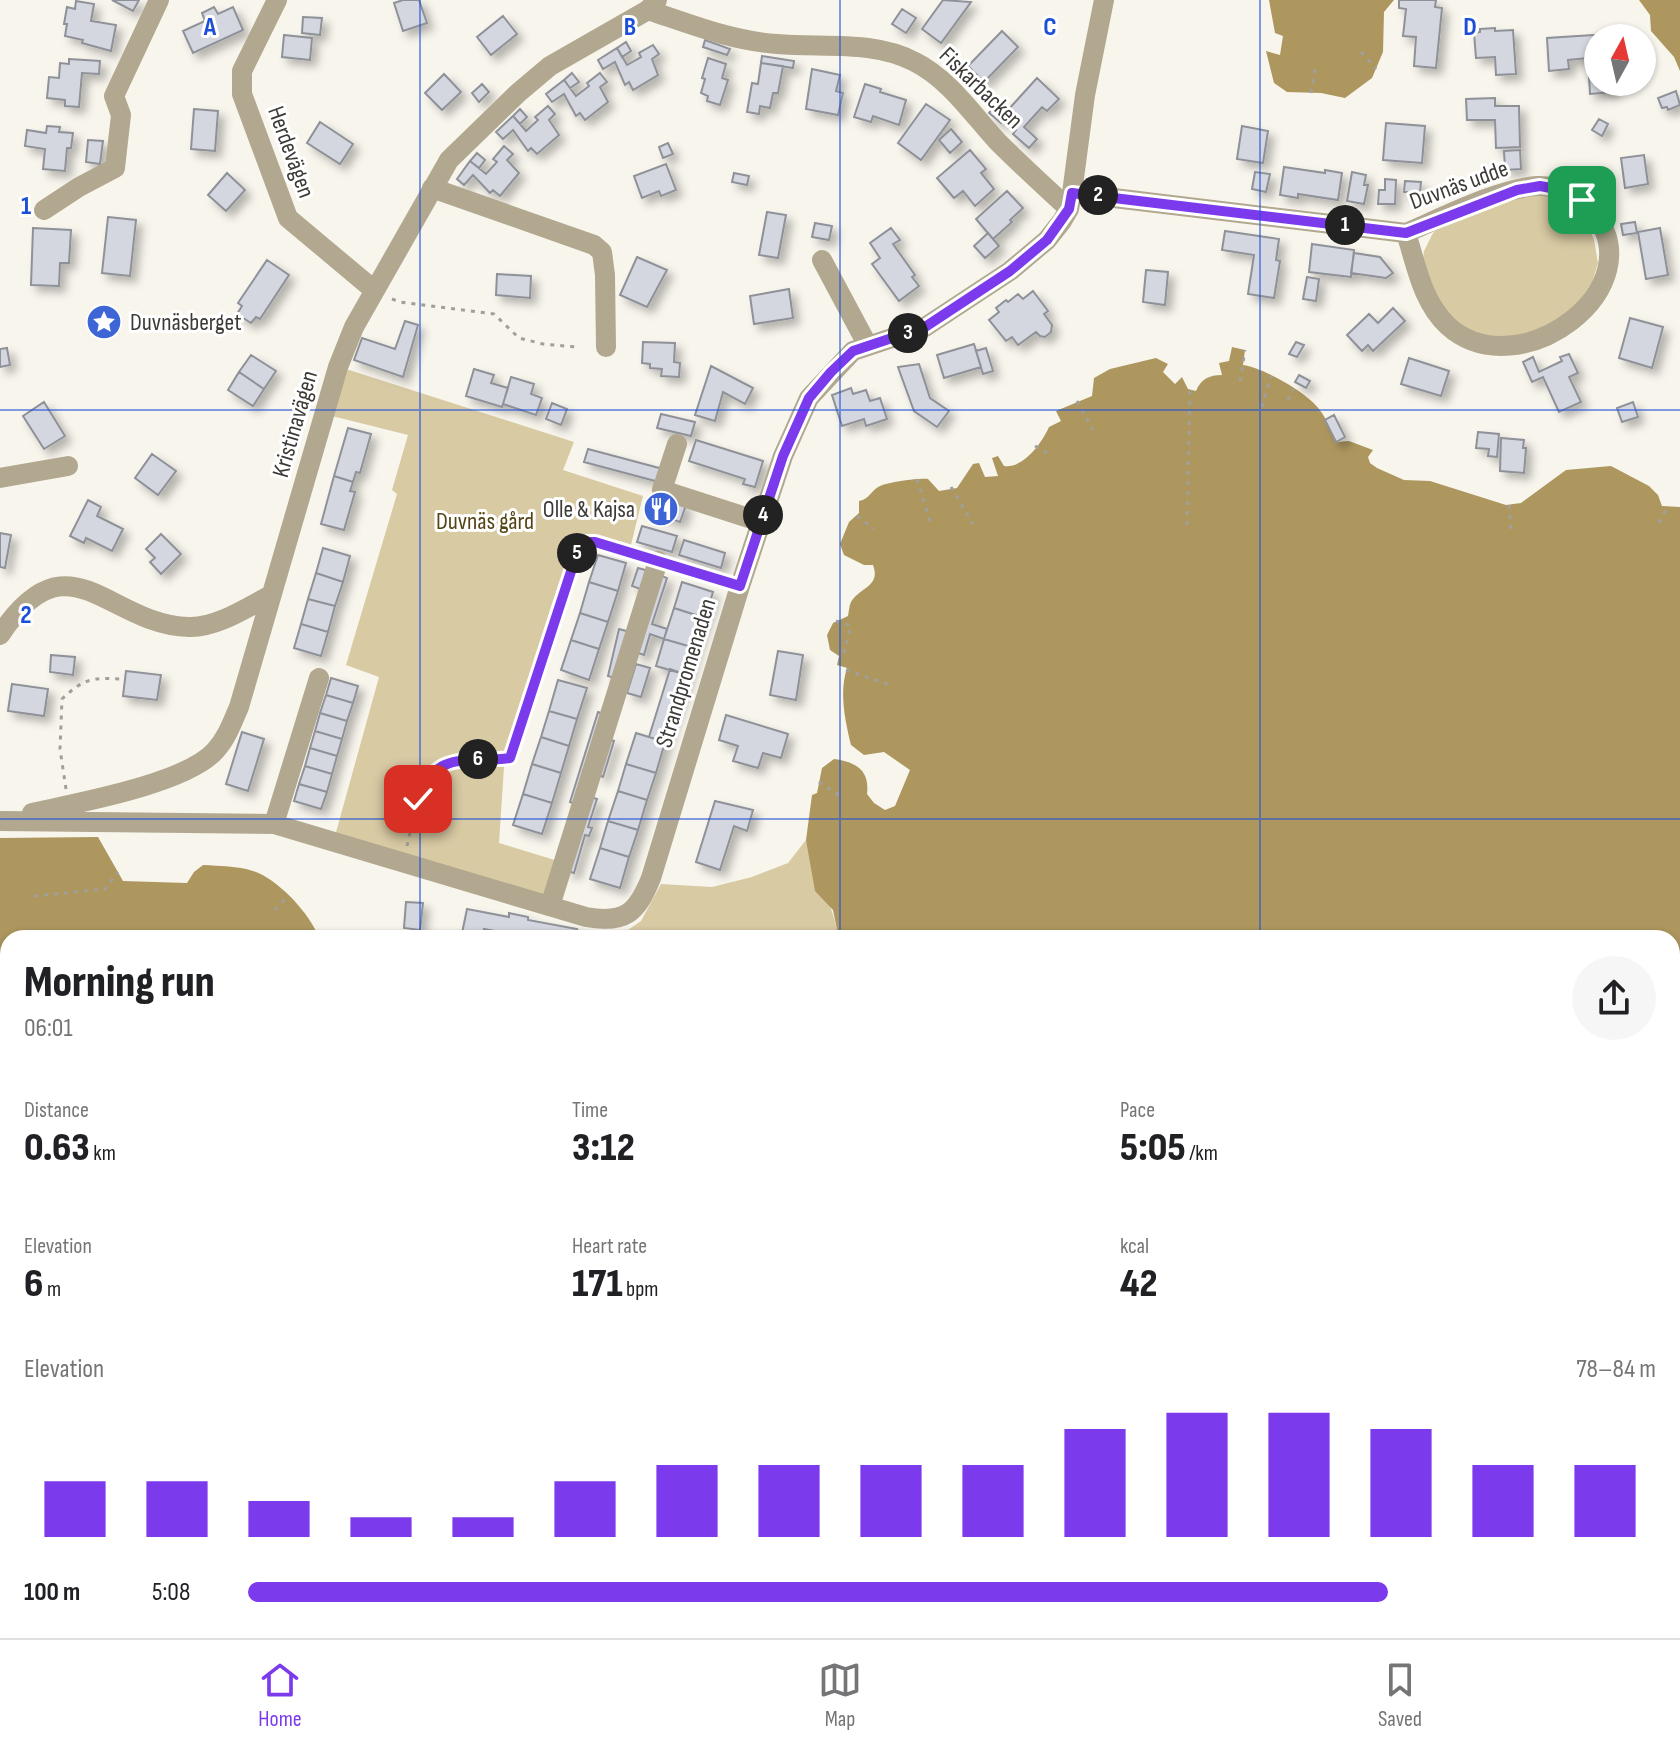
<!DOCTYPE html>
<meta charset="utf-8">
<style>
body{margin:0;font-family:"Sofia Sans Condensed",sans-serif;background:#f6f6f6;color:#202124;height:100vh;display:flex;flex-direction:column;font-size:30px;white-space:nowrap}
*{box-sizing:border-box;margin:0}
p{font-size:26px;color:#757577}
.icon{flex:none;width:44px;height:44px;fill:none;stroke:currentColor;stroke-width:2;stroke-linecap:round;stroke-linejoin:round}
.map{position:relative;flex:1;overflow:hidden}
.sheet{position:absolute;left:0px;top:930px;width:1680px;height:708px;display:flex;flex-direction:column;background:#fff;border-radius:24px 24px 0 0;box-shadow:0 2px 6px #0004}
.sheet>*{flex:none}
.needle{width:52px;rotate:8deg}
.fabs{position:absolute;left:1584px;top:24px;display:grid;gap:16px}
.fabs a{display:grid;place-items:center;width:72px;height:72px;border-radius:50%;background:#fff;box-shadow:0 2px 6px #0004;font-size:40px}
.pin{position:absolute;display:grid;place-items:center;width:68px;height:68px;color:#fff;margin:-34px;border-radius:16px;box-shadow:0 4px 12px #0006}
.km{position:absolute;width:40px;height:40px;margin:-20px;border-radius:50%;background:#222;color:#fff;font-size:22px;line-height:40px;text-align:center}
.round{display:grid;place-items:center;flex:none;width:84px;height:84px;border-radius:42px;background:#f6f6f6}
.headline{display:flex;align-items:center;justify-content:space-between;height:136px;padding:0 24px}
h1{font-size:44px;font-weight:800;line-height:60px}
.stats{display:grid;grid-template-columns:repeat(3,1fr);gap:12px;height:136px;padding:8px 24px}
.stats div{display:grid;align-content:center}
.stats b{font-size:40px;font-weight:800}
.stats small{font-size:22px;font-weight:400}
.stats p{font-size:22px}
.chart{height:224px;padding:16px 24px}
.chart p{display:flex;justify-content:space-between}
.chart svg{width:100%;height:144px;margin-top:8px;stroke:#7c3aed;stroke-width:6}
ul{padding:0 24px;list-style:none;font-size:26px}
li{display:grid;grid-template-columns:128px 96px 1fr;align-items:center;height:60px}
li i{height:20px;border-radius:10px;background:#7c3aed}
.menu{display:flex;justify-content:space-around;align-items:center;height:112px;border-top:2px solid #e0e0e0;background:#fff;font-size:22px;color:#757577}
.menu a{display:grid;justify-items:center;gap:4px}
.menu .on{color:#7c3aed}
.map>svg:first-child{display:block}
.green{fill:#d8caa3}
.water{fill:#ad975e}
.building{fill:#d4d7df;stroke:#8e9298;stroke-width:2;filter:url(#shadow)}
.lines{fill:none;stroke-linecap:round;stroke-linejoin:round}
.path{stroke:#a19f9a;stroke-width:3;stroke-dasharray:4 6;stroke-linecap:butt}
.minor{stroke:#b1a88f;stroke-width:20}
.route-casing{stroke:#fff;stroke-width:16}
.route{stroke:#7c3aed;stroke-width:10}
.grid{fill:none;stroke:#1d4ed8;stroke-width:2;stroke-opacity:0.55}
.labels{text-anchor:middle;dominant-baseline:central;stroke-width:6;stroke-linejoin:round;paint-order:stroke}
.street-label{font-size:24px;fill:#3b3a37;stroke:#fff}
.poi-label{font-size:24px;fill:#3b3a37;stroke:#fff;text-anchor:start}
.park-label{font-size:24px;fill:#534315;stroke:#fff}
.grid-label{font-size:26px;text-anchor:middle;font-weight:bold;fill:#1d4ed8;stroke:#fff;stroke-width:6;stroke-linejoin:round;paint-order:stroke}
</style>
<div class="map">
<svg width="1680" height="1638" viewBox="0 0 1680 1638">
<defs>
<filter id="shadow"><feDropShadow dx="6" dy="6" stdDeviation="4" flood-color="#0004"/></filter>
</defs>
<rect width="100%" height="100%" fill="#f8f5ed"/>
<!-- green -->
<path class="green" d="M1536,194l21,3 15,8 14,16 8,19 4,23 -6,20 -16,24 -26,23 -35,9 -31,-1 -23,-10 -25,-26 -14,-36 2,-15 9,-18 10,-8 60,-24z
M346,369l228,73 -11,28 80,26 -13,53c-18,-6 -35,-14 -54,-7l-72,225 -5,76 59,18 -11,36 -212,-61 44,-159 -33,-12 51,-171 -5,-4 16,-55 -76,-19z
M806,840c8,31 24,58 31,89l-6,9h-200l-6,-6 16,-11 20,-37 51,3 40,-10 36,-14z"/>
<!-- water -->
<path class="water" d="M1269,0h125l-10,12 -1,40 -11,26 -27,20 -24,-5 -34,-1 -13,-9 -8,-32 14,4 3,-19 -8,-3z
M1639,0h41v71l-6,-14 -23,-26 -1,-16z
M1232,347l13,3 -2,15c21,3 68,29 79,48 6,9 9,19 14,29l13,-1 24,9 -5,7 2,6 7,5 27,12 26,1 76,24 15,-2 45,-33 45,-4 38,20 9,9 4,11 18,1v1131h-1680v-800l98,-1 25,44 64,2 7,-11 9,-7c16,1 35,1 50,6 24,8 52,38 63,60l-2,7h-306v692h1664v-692h-841l6,-9 -4,-19 -18,-19 -9,-51 6,-45 5,-2 5,-25 12,-9c22,3 36,11 33,35l7,9 11,7 10,-4 15,-36 -26,-18 -20,3 -13,-10c-6,-25 -12,-52 -4,-77l-10,-3 2,-9 -9,-6 -3,-15 6,-12 15,-7c1,-5 1,-10 3,-14 9,-15 30,-15 22,-37h-9l-20,-10 -4,-11 9,-22 10,-9v-12c11,-2 12,-11 21,-15 10,-4 38,-8 48,-7l11,12 18,-3 16,-24 6,-1 6,14 13,-1 -6,-18 6,-2 6,10c19,3 38,-23 45,-39l12,-6 -5,-10 36,-15 2,-18 16,-9 46,-11 12,6 -5,8 12,12 7,-7 6,12 8,2c5,-12 13,-16 26,-16l-3,-12 10,-2z"/>
<!-- building -->
<path class="building" d="M112,0h27l-6,11z
M403,0h16l8,23 -24,8 -9,-28z
M943,0l28,2 -30,41 -19,-14z
M1399,0h37l-1,7 7,1 -6,60 -22,-2 2,-29 -13,-1 3,-27 -7,-1z
M76,1l18,3 -3,17 25,4 -5,26 -29,-8 1,-3 -18,-4 2,-12h-3l3,-17 8,2z
M214,7l4,7 15,-7 10,23 -50,23 -10,-22 22,-10 -3,-8z
M902,9l14,9 -10,15 -14,-9z
M503,16l14,18 -26,21 -14,-18z
M303,17l19,1 -2,17 -18,-2z
M1495,28v3l18,-1 3,44 -20,1 -1,-18 -19,1 -2,-25 6,-1v-3z
M1002,31l16,16 -34,35 -16,-16z
M1609,34v4h-11v44h14l1,10 -23,2 -2,-36 -20,2 1,9 -20,2 -2,-33z
M284,35l28,3 -2,22 -28,-3z
M705,40l25,9 -3,6 -24,-8z
M626,42l5,9 -9,6 -5,-9z
M653,45l6,9 -7,5 6,16 -25,15 -4,-8 -4,3 -10,-23 -12,7 -5,-9 19,-12 10,17 14,-8 -2,-4z
M762,56l32,5 -1,7 -32,-5z
M708,58l18,6 -4,14 6,2 -8,25 -13,-4 1,-5 -7,-3 4,-14 -3,-1z
M69,59l31,2 -1,13 -17,-1 -3,34 -14,-1v-6l-18,-2 2,-21 10,1 1,-15 9,1z
M761,63l22,3 -5,27h-5l-3,15 -10,-2 -1,8 -12,-2 5,-29 6,1z
M812,69l28,6 -4,16 7,2 -5,22 -32,-6z
M572,73l7,9 -9,6 -6,-8z
M600,73l7,9 -7,5 8,15 -23,18 -5,-7 -4,3 -12,-22 -12,8 -6,-8 18,-14 12,16 13,-10 -2,-3z
M444,74l17,18 -19,18 -17,-17z
M1037,78l22,21 -12,12 -5,-4 -18,20 13,12 -8,9 -16,-14 3,-4 -12,-11 -3,4 -12,-10 9,-10 9,8z
M482,84l7,8 -10,10 -7,-9z
M865,84l16,5 -1,3 26,8 -7,25 -26,-9 -2,6 -17,-5z
M1676,91l4,14 -12,5 -1,-3 -5,1 -4,-10z
M1495,98v8h24l1,41 -24,1 -1,-28h-28l-1,-21z
M926,104l24,16 -29,40 -23,-17z
M548,106l7,8 -6,6 10,15 -22,19 -6,-6 -3,3 -15,-21 -10,9 -7,-7 17,-16 13,15 12,-11 -3,-3z
M194,109l24,2 -3,40 -24,-2z
M520,109l7,8 -7,7 -7,-8z
M1599,119l9,5 -6,12 -10,-6z
M320,122l33,22 -13,20 -33,-21z
M1386,123l39,3 -3,37 -39,-3z
M47,126l13,1 -1,5 14,1 -2,15h-4l-2,23 -22,-2 2,-20 -20,-3 2,-16 19,3z
M1242,126l26,5 -5,32 -26,-4z
M951,129l11,13 -12,11 -11,-13z
M88,140l15,1 -3,23 -14,-2z
M668,143l5,11 -10,4 -4,-11z
M504,146l9,8 -6,6 12,13 -19,23 -7,-6 -3,3 -17,-18 -9,10 -7,-6 13,-18 16,13 11,-12 -4,-3z
M970,150l16,19 -5,4 13,16 -19,17 -12,-15 -9,7 -17,-20z
M1520,150l1,19 -16,1 -1,-19z
M477,153l8,7 -6,8 -9,-7z
M1644,155l4,29 -23,4 -4,-30z
M666,164l10,26 -15,6 -2,-5 -17,7 -8,-22z
M1284,167l41,6v-3l17,3 -4,27 -40,-6v4l-18,-3z
M1255,172l15,2 -4,18 -14,-3z
M1352,172l14,3 -2,10h4l-4,19 -17,-3z
M227,173l18,17 -19,21 -18,-16z
M734,173l15,3 -2,9 -15,-3z
M1385,179l11,1 -1,24h-17l1,-14h6z
M1405,181l16,1 -1,10h-16z
M1007,191l16,17 -13,12 2,2 -19,17 -17,-20z
M767,212l19,3 -8,43 -19,-3z
M108,217l28,3 -6,56 -28,-3z
M1635,222l2,11 -14,2 -2,-11z
M815,223l17,3 -3,14 -17,-3z
M33,228l38,2 -2,33h-9l-1,23 -28,-1z
M891,228l9,12 -7,4 22,31 -3,2 7,9 -20,15 -27,-37 8,-6 -10,-15z
M1660,228l8,47 -22,4 -8,-47z
M1225,231l54,8 -3,21 4,1 -6,37 -26,-4 6,-39 -32,-5z
M988,233l11,13 -14,12 -11,-12z
M1312,244l42,6 -3,27 -42,-5z
M1354,253l26,4 13,16 -7,5 -35,-5z
M637,257l30,13 -20,37 -27,-12z
M267,260l22,15 -29,44 -4,-2 -5,6 -14,-9 5,-8 -4,-3z
M1146,270l22,2 -3,33 -22,-3z
M497,274l34,2 -1,22 -34,-3z
M1307,277l12,2 -3,22 -13,-2z
M789,289l4,29 -39,6 -4,-28z
M1033,291l15,20 -4,3 8,11 -1,7 -6,5 -5,-1 -4,-4 -18,13 -6,-8 -6,4 -17,-21 10,-8 -3,-4 10,-8 2,2 10,-8 5,5z
M1393,308l12,13 -32,30 -5,-6 -6,6 -15,-16 22,-21 9,9z
M1630,318l33,9 -11,41 -33,-10z
M405,321l13,4 -15,52 -49,-17 8,-22 33,11z
M643,342l32,1 -1,19 6,1 -1,14 -18,-1 1,-7 -12,-1v-4l-8,-1z
M1296,342l8,3 -7,12 -8,-3z
M974,344l7,23 -37,11 -7,-23z
M7,348l3,17 -10,2v-18z
M986,348l7,23 -10,3 -7,-23z
M1569,354l9,19 -9,4 12,25 -22,10 -16,-35 -11,5 -9,-20 10,-5 6,15 23,-11 -2,-4z
M251,355l25,16 -12,18 -25,-17z
M1409,358l40,13 -8,25 -40,-12z
M919,364l11,34 19,13 -12,16 -23,-16 -16,-44z
M711,366l42,22 -8,16 -22,-12 -8,29 -20,-6z
M474,369l20,6 -3,8 17,5 -6,19 -36,-11z
M239,372l25,17 -11,17 -25,-16z
M1299,375l11,6 -4,7 -11,-6z
M511,377l23,7 -3,10 11,4 -6,17 -33,-11z
M851,388l2,6 13,-4 4,11 10,-3 7,21 -21,7 -2,-7 -22,7 -10,-31z
M44,402l21,34 -21,13 -21,-33z
M1633,402l5,15 -16,5 -5,-14z
M552,403l15,6 -6,16 -15,-6z
M661,414l34,8 -4,14 -34,-8z
M1334,415l11,22 -9,5 -11,-22z
M348,428l23,6 -11,39 -4,-1 -3,10 -19,-6z
M1478,432l21,2 -2,23 -9,-1 1,-7 -13,-1z
M1501,438l23,2 -1,8h3l-2,25 -24,-2z
M696,440l67,21 -8,26 -12,-3 2,-5 -56,-18z
M588,449l75,20 -4,13 -75,-20z
M152,454l24,17 -18,24 -23,-17z
M334,476l19,6 -3,9 5,1 -11,38 -23,-6z
M653,494l33,11 -6,17 -33,-11z
M88,500l13,7 -4,9 26,13 -11,22 -26,-13 -2,5 -14,-7z
M642,526l35,10 -5,16 -35,-10z
M0,533l11,2 -6,33 -5,-1z
M161,534l20,20 -20,20 -11,-12 5,-4 -9,-9z
M684,540l41,13 -4,15 -42,-13z
M323,548l27,8 -7,26 -27,-9z
M598,555l28,8 -8,28 -29,-9z
M638,568l11,3 -6,19 -11,-4z
M316,573l27,9 -8,24 -27,-7z
M659,575l8,3 -15,46 15,5 -3,10 -14,-5 -6,21 -9,-3z
M589,582l29,9 -10,31 -28,-9z
M682,582l31,10 -8,26 -31,-10z
M308,599l27,7 -7,26 -27,-8z
M674,608l31,10 -10,30 -31,-9z
M580,613l28,9 -9,27 -28,-9z
M301,624l27,8 -7,24 -27,-8z
M619,629l11,3 -15,46 -7,-2z
M664,639l31,9 -8,27 -31,-9z
M571,640l28,9 -10,31 -28,-10z
M778,651l25,4 -7,45 -26,-5z
M51,655l24,2 -2,18 -23,-3z
M636,664l14,4 -9,29 -14,-4z
M670,669l17,6 -22,67 -16,-5z
M126,671l35,4 -4,25 -34,-4z
M331,678l27,8 -5,17 -27,-8z
M558,680l29,8 -10,31 -28,-8z
M12,684l36,5 -4,27 -36,-5z
M326,695l27,8 -6,18 -27,-8z
M549,711l28,8 -8,27 -28,-9z
M598,712l6,2 -28,90 -6,-2z
M320,713l27,8 -5,18 -27,-8z
M726,715l62,19 -7,24 -18,-5 -5,15 -25,-7 5,-15 -19,-6z
M315,731l27,8 -5,17 -27,-8z
M242,732l22,7 -16,52 -22,-7z
M636,733l29,9 -9,31 -30,-9z
M541,737l28,9 -8,27 -29,-9z
M608,739l6,2 -11,36 -5,-2z
M310,748l27,8 -5,18 -27,-8z
M532,764l29,9 -9,30 -29,-9z
M626,764l30,9 -9,27 -29,-9z
M305,766l27,8 -5,18 -28,-8z
M299,784l28,8 -6,17 -27,-8z
M618,791l29,9 -9,30 -30,-9z
M523,794l29,9 -10,31 -29,-9z
M590,797l7,2 -9,28 4,1 -3,8 -4,-1 -11,38 -7,-2z
M715,801l38,9 -6,21 -13,-5 -14,44 -24,-8z
M608,821l30,9 -9,27 -29,-9z
M600,848l29,9 -9,31 -30,-9z
M406,902l17,1 -3,27 -16,-2z
M467,909l42,8v-4l19,4v3l49,9 -2,9h-44l-47,-9 -1,9h-22z"/>
<g class="lines">
<!-- path -->
<path class="path" d="M1361,52l15,17
M1311,93l5,-29
M392,299l8,3 94,12 25,24 24,6 33,3
M1240,381l5,-31
M1288,400l5,-11
M1077,401l16,29
M1262,407l9,-31
M1035,446l13,7
M917,479l14,46
M951,487l22,37
M1509,505l2,27
M857,516l17,13
M1659,523l9,-17
M1187,525l3,-136
M675,567l47,13
M836,621l15,5 -7,27
M846,670l44,15
M819,782l21,14
M66,789l-6,-40 2,-50c21,-20 30,-22 59,-20
M407,846c8,-34 10,-79 52,-86 17,-2 35,1 51,-2l69,-211c17,-11 44,4 62,9
M34,896l71,-7 13,-17
M275,910l13,-14
M86,1638l6,-8
M192,1638l4,-8"/>
<!-- minor -->
<path class="minor" d="M277,0l-35,71v23l46,124 86,72
M648,10c42,14 84,31 129,34 46,4 97,-4 138,18 34,17 58,53 83,80 23,23 47,45 71,67
M432,188l162,57 8,7 3,23 1,72
M1072,193l334,40c10,31 16,69 42,93 71,64 211,-40 143,-116 -14,-15 -33,-25 -54,-24 -37,2 -96,32 -131,47
M44,210l35,-23 36,-19 6,-53 -7,-19 45,-96
M822,260l46,86
M677,444l-15,46 99,32
M0,478l68,-12
M0,635c69,-104 107,-10 189,-8 27,1 57,-19 80,-31
M32,813c44,-10 153,-29 183,-62 12,-13 17,-28 24,-44l99,-340 16,-40 95,-167 69,-67 32,-27 98,-56 9,-10
M0,821l274,3 312,93c39,7 51,-4 65,-39l89,-292 43,-130 26,-58 44,-47 72,-24 85,-56 37,-31 15,-19 7,-12 3,-16 13,-98 19,-95
M274,824l45,-146
M550,906l108,-345"/>
</g>
<g class="lines">
<defs>
<path id="route" d="M418,799c19,-51 50,-35 92,-41l69,-211 7,-5h9l145,44 43,-130 26,-58 22,-26 22,-21 72,-24 85,-56 37,-31 22,-31 3,-16 334,40 111,-43 23,-4 22,4 20,10"/>
</defs>
<!-- route casing -->
<use href="#route" class="route-casing"/>
<!-- route -->
<use href="#route" class="route"/>
</g>
<!-- grid -->
<path class="grid" d="M420,0v938M840,0v938M1260,0v938M0,410h1680M0,819h1680M0,1228h8M1672,1228h8M420,1630v8M840,1630v8M1260,1630v8"/>
<!-- icons -->
<defs>
<symbol id="sight-disc" viewBox="-11 -11 22 22"><circle r="9.5" fill="#3d65d6" stroke="#fff"/><path d="M0-6L1.8-2.2L6-1.7L2.9 1.2L3.7 5.4L0 3.3L-3.7 5.4L-2.9 1.2L-6-1.7L-1.8-2.2Z" fill="#fff"/></symbol>
<symbol id="restaurant-disc" viewBox="-11 -11 22 22"><circle r="9.5" fill="#3d65d6" stroke="#fff"/><path d="M-5-6h1v4h1v-4h1v4h1v-4h1v5L-1.5 .5V6h-2V.5L-5-1ZM5-6V6H3V1.5H1.5Q1.5-4 5-6Z" fill="#fff"/></symbol>
</defs>
<g fill-rule="evenodd">
<use href="#sight-disc" x="84" y="302" width="40" height="40"/>
<use href="#restaurant-disc" x="641" y="489" width="40" height="40"/>
</g>
<g class="labels">
<!-- street labels -->
<g class="street-label">
<text transform="translate(981 88) rotate(44)">Fiskarbacken</text>
<text transform="translate(291 152) rotate(70)">Herdevägen</text>
<text transform="translate(1459 185) rotate(-20)">Duvnäs udde</text>
<text transform="translate(295 424) rotate(-74)">Kristinavägen</text>
<text transform="translate(686 673) rotate(-73)">Strandpromenaden</text>
</g>
<!-- poi labels -->
<g class="poi-label">
<text x="130" y="322">Duvnäsberget</text>
<text x="635" y="509" text-anchor="end">Olle &amp; Kajsa</text>
</g>
<!-- park labels -->
<g class="park-label">
<text x="485" y="521">Duvnäs gård</text>
</g>
</g>
<g class="grid-label">
<text x="210" y="35">A</text>
<text x="630" y="35">B</text>
<text x="1050" y="35">C</text>
<text x="1470" y="35">D</text>
<text x="26" y="214">1</text>
<text x="26" y="623">2</text>
</g>
</svg>
<div class="fabs">
<a><svg class="needle" viewBox="-14 -14 28 28"><path d="M0-13l5 13h-10z" fill="#e53935"/><path d="M0 13l5-13h-10z" fill="#757577"/></svg></a>
</div>
<div class="pin" style="left:1582px;top:200px;background:#1e9e55"><svg class="icon" aria-label="arrive" viewBox="0 0 24 24"><path d="M6 21V4h12l-3 4 3 4H6"/></svg></div>
<div class="pin" style="left:418px;top:799px;background:#d93025"><svg class="icon" aria-label="check" viewBox="0 0 24 24"><path d="M5 12l5 5 9-10"/></svg></div>
<b class="km" style="left:1345px;top:225px">1</b>
<b class="km" style="left:1098px;top:195px">2</b>
<b class="km" style="left:908px;top:333px">3</b>
<b class="km" style="left:763px;top:515px">4</b>
<b class="km" style="left:577px;top:553px">5</b>
<b class="km" style="left:478px;top:759px">6</b>
<section class="sheet">
<div class="headline"><div><h1>Morning run</h1><p>06:01</p></div><a class="round"><svg class="icon" aria-label="share" viewBox="0 0 24 24"><path d="M12 15V3M7 8l5-5 5 5M5 13v7h14v-7"/></svg></a></div>
<div class="stats">
<div><p>Distance</p><b>0.63<small> km</small></b></div>
<div><p>Time</p><b>3:12</b></div>
<div><p>Pace</p><b>5:05<small> /km</small></b></div>
</div>
<div class="stats">
<div><p>Elevation</p><b>6<small> m</small></b></div>
<div><p>Heart rate</p><b>171<small> bpm</small></b></div>
<div><p>kcal</p><b>42</b></div>
</div>
<div class="chart"><p><span>Elevation</span>78–84 m</p>
<svg viewBox="0 0 160 44" preserveAspectRatio="none"><path d="M5 44V27M15 44V27M25 44V33M35 44V38M45 44V38M55 44V27M65 44V22M75 44V22M85 44V22M95 44V22M105 44V11M115 44V6M125 44V6M135 44V11M145 44V22M155 44V22"/></svg>
</div>
<ul>
<li><b>100 m</b>5:08<i style="width:81%"></i></li>
</ul>
</section>
</div>
<nav class="menu">
<a class="on"><svg class="icon" aria-label="home" viewBox="0 0 24 24"><path d="M3 11l9-7 9 7M6 9v11h12V9"/></svg>Home</a>
<a><svg class="icon" aria-label="map" viewBox="0 0 24 24"><path d="M3 6l6-2 6 2 6-2v14l-6 2-6-2-6 2zM9 4v14M15 6v14"/></svg>Map</a>
<a><svg class="icon" aria-label="saved" viewBox="0 0 24 24"><path d="M7 4h10v16l-5-4-5 4z"/></svg>Saved</a>
</nav>
